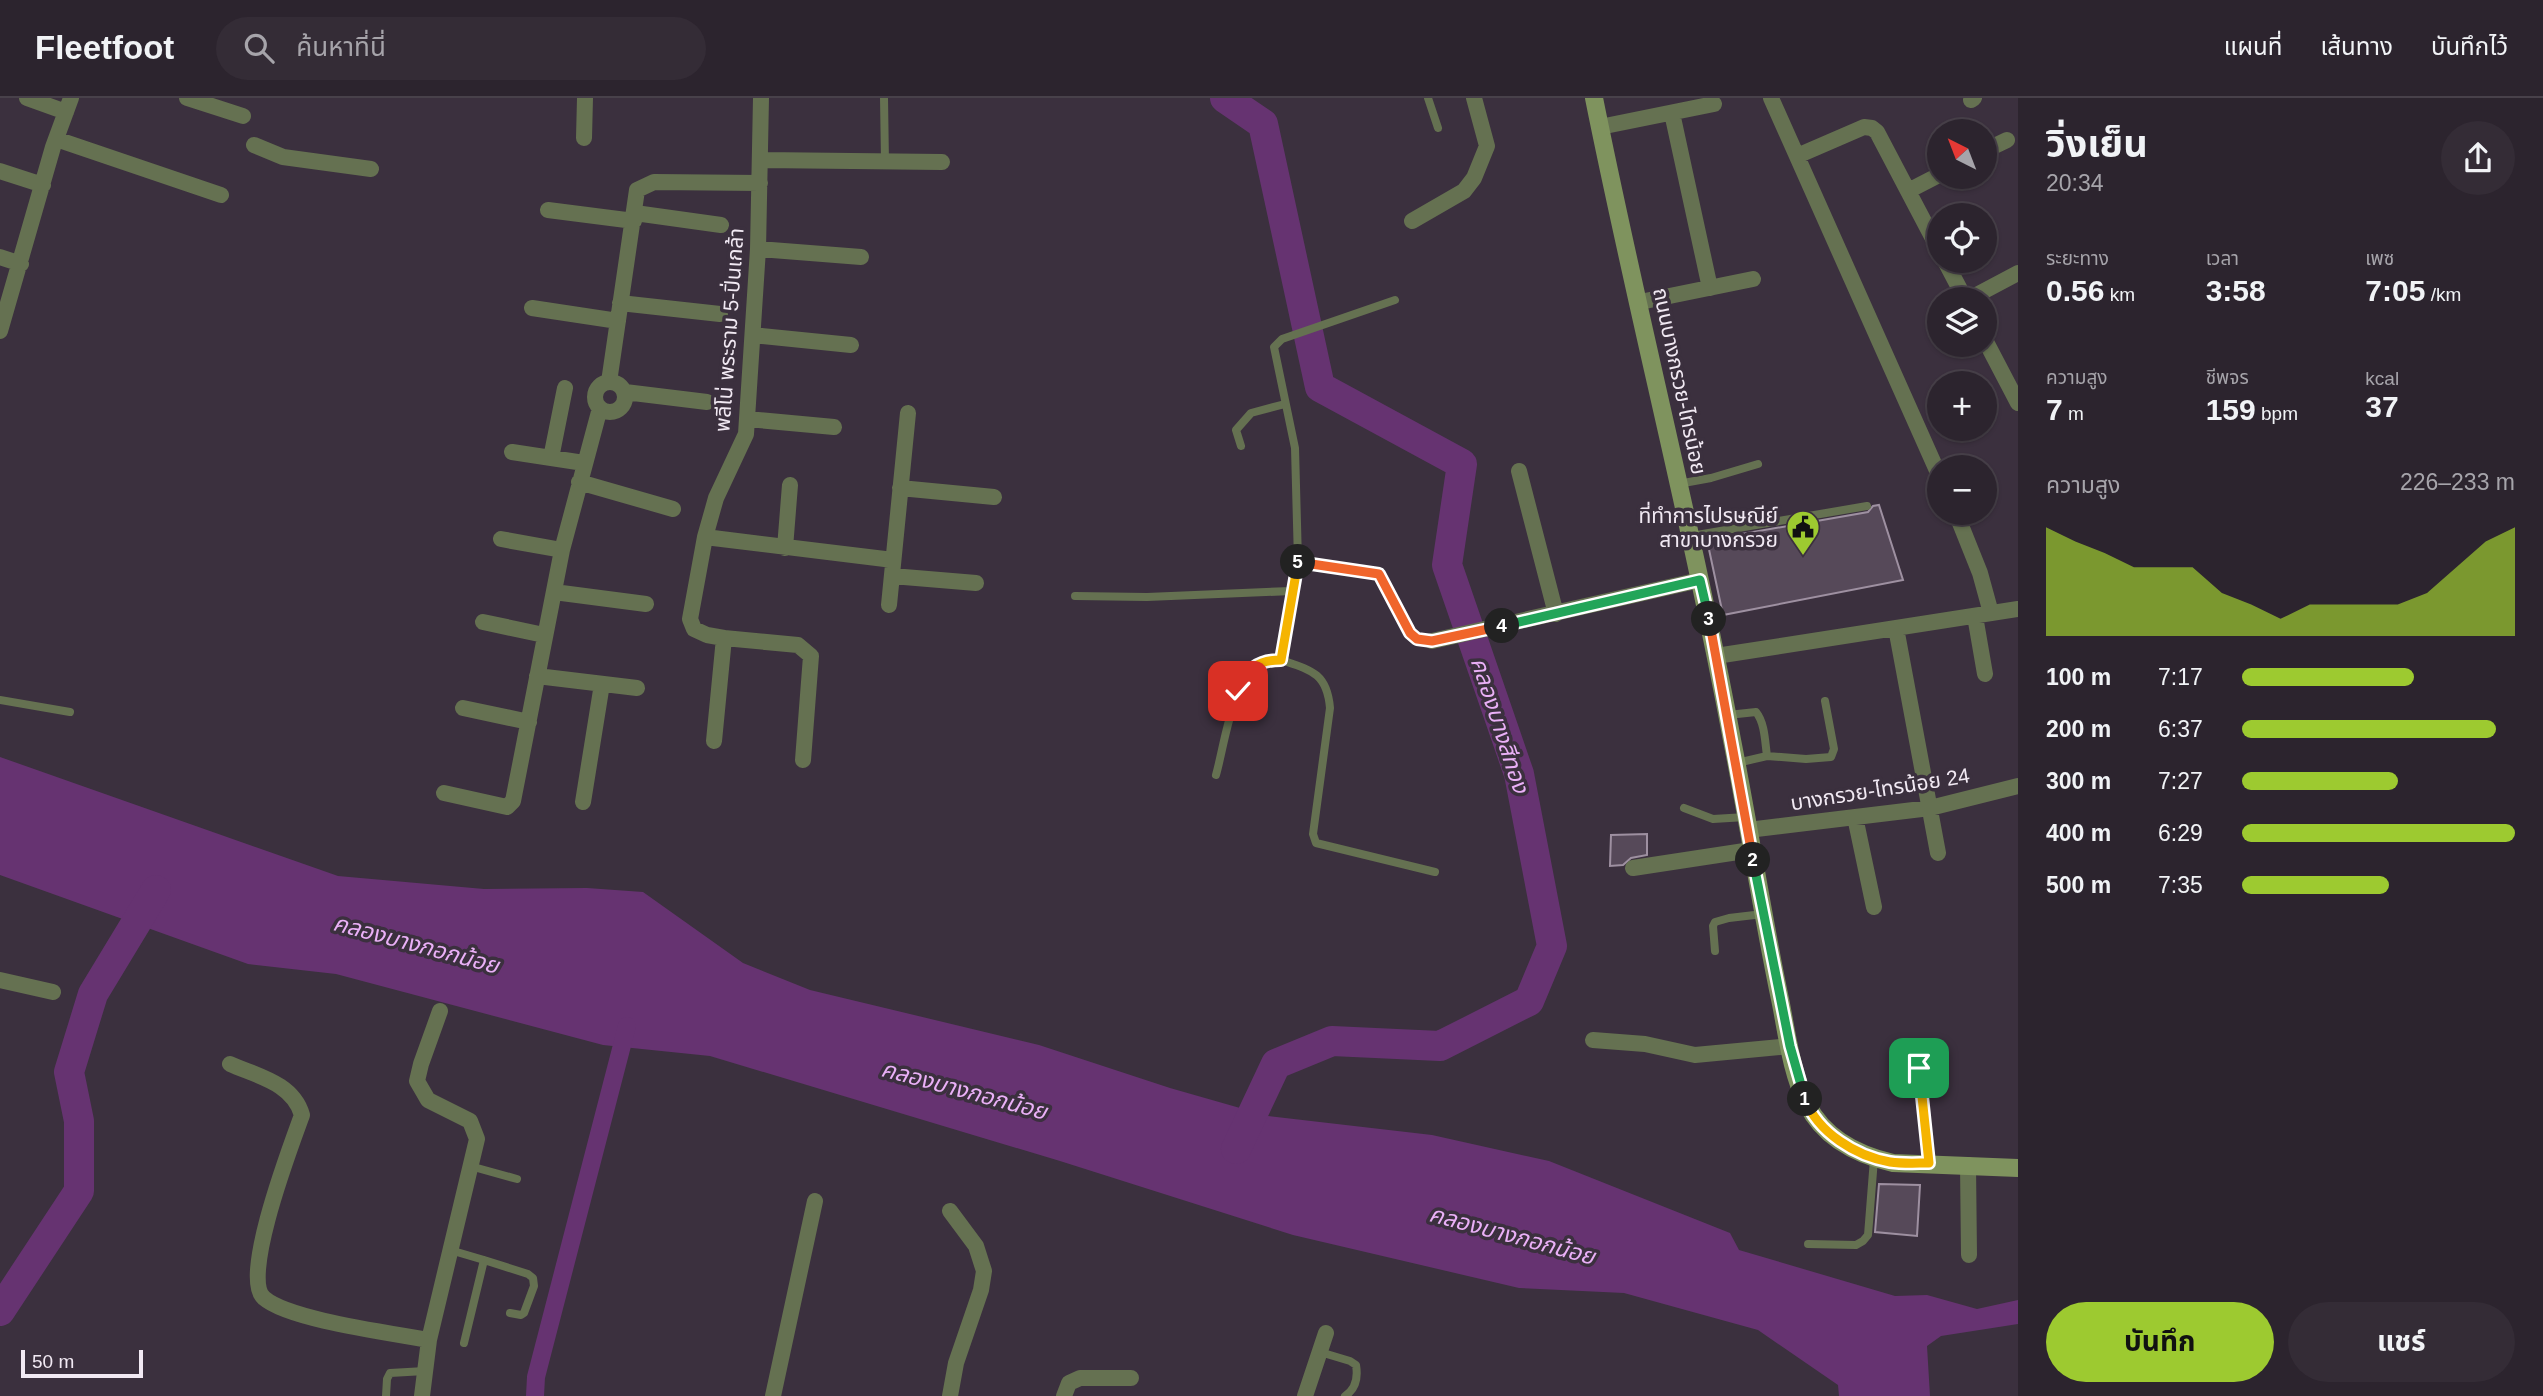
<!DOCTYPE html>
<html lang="th">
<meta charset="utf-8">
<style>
body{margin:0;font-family:Arial,"Noto Sans Thai",sans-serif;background:#342c36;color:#f1f3f6;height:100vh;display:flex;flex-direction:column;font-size:26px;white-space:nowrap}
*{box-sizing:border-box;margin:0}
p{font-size:23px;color:#a6a4aa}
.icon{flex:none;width:38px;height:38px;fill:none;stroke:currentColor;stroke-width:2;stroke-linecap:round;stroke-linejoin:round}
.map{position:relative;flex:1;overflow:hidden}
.drawer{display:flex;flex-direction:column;background:#2c242e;width:525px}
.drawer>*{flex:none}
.needle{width:46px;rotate:318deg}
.fabs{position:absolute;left:1927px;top:21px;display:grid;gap:14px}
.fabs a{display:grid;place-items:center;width:70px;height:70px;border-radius:50%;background:#2c242e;box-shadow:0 2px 5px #0004,0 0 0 2px #48414a;font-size:35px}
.scale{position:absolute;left:21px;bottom:18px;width:122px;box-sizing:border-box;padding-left:7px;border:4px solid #f1e9f3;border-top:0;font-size:19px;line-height:24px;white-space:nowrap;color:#f1e9f3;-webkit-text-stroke:5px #3b303e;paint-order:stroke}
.pin{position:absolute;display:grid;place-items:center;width:60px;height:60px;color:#fff;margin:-30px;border-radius:14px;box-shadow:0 4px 10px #0006}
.km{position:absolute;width:35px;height:35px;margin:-18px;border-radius:50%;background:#222;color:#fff;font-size:19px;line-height:35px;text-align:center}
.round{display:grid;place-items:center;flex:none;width:74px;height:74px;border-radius:37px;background:#342c36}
.summary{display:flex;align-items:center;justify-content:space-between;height:119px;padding:0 28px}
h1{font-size:38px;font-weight:700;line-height:52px}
.stats{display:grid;grid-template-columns:repeat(3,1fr);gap:10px;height:119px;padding:7px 28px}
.stats div{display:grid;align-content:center}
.stats b{font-size:30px;font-weight:700}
.stats small{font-size:19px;font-weight:400}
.stats p{font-size:19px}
.chart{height:196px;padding:14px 28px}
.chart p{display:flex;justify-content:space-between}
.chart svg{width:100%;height:126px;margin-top:7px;fill:#9dca30;opacity:.7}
.button{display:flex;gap:14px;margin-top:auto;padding:14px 28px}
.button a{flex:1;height:80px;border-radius:42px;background:#9dca30;color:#111;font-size:28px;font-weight:700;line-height:80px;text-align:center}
.button a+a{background:#342c36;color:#f1f3f6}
ul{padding:0 28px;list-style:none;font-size:23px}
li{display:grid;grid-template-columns:112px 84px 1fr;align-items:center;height:52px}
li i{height:18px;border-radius:9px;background:#9dca30}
header{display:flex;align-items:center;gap:42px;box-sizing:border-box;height:98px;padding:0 35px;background:#2c242e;border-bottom:2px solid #48414a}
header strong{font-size:33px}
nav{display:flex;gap:38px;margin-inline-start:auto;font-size:24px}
.search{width:490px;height:63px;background:#342c36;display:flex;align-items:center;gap:18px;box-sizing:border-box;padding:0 24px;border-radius:38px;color:#a6a4aa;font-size:26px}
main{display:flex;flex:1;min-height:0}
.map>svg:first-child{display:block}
.water{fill:#663371}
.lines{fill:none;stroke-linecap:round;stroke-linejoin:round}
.canal{stroke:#663371;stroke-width:18}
.river{stroke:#663371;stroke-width:30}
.building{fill:#564959;stroke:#9e90a1;stroke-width:2}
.lane{stroke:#657151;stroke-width:8}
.street{stroke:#657151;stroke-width:16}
.secondary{stroke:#7f935e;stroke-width:18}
.split-1-casing{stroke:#fff;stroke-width:14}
.split-2-casing{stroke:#fff;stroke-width:14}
.split-3-casing{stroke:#fff;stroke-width:14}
.split-4-casing{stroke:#fff;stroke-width:14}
.split-5-casing{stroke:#fff;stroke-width:14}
.split-6-casing{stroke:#fff;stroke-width:14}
.split-1{stroke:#f5b400;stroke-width:9}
.split-2{stroke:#22a559;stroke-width:9}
.split-3{stroke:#f0652b;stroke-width:9}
.split-4{stroke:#22a559;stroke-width:9}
.split-5{stroke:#f0652b;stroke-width:9}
.split-6{stroke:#f5b400;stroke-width:9}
.labels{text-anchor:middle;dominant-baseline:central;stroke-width:7;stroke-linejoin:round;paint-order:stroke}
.street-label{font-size:21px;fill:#f1e9f3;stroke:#3b303e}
.poi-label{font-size:21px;fill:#f1e9f3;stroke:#3b303e;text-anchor:end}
.water-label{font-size:23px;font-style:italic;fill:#eab0f7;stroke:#3b303e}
</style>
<header>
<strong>Fleetfoot</strong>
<div class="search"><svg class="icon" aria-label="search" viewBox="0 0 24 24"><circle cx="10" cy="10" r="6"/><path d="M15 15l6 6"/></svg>ค้นหาที่นี่</div>
<nav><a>แผนที่</a><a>เส้นทาง</a><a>บันทึกไว้</a></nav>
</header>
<main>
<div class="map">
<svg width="2018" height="1298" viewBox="0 0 2018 1298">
<rect width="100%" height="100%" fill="#3b303e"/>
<!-- water -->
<path class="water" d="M0,659l338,119 146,13 103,-1 56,4 100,71 67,27 229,55 131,43 98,28 164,19 117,26 181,72 9,17 156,46 32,-1 50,14 41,-9v24l-77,12 -14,10 3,50h-91l-1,-11 -80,-55 -134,-37 -105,-5 -226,-53 -233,-74 -350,-105 -107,-11 -267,-71 -88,-10 -248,-89z"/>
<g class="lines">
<!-- canal -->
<path class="canal" d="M535,1298l1,-19 91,-351"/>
<!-- river -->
<path class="river" d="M1225,0l38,26 57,263 142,77 -15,101 72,209 33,172 -23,55 -89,45 -108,-5 -56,23 -40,85
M0,1213l79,-120v-70l-10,-49 24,-78 63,-104"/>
</g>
<!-- building -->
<path class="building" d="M1879,407l24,75 -180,35 -16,-75 161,-28 5,-6z
M1647,736v21l-16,3 -8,7 -13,1 1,-31z
M1879,1086l41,1 -3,51 -42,-4z"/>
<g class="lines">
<!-- lane -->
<path class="lane" d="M884,0l1,64
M1428,0l10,30
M1241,348l-5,-16 15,-17 34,-9
M1678,386l33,-6 47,-14
M1691,438l176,-30
M1298,463l-3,-113 -21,-101 8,-8 113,-39
M1075,498l72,1 144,-6
M1281,562c30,10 46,13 49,48l-17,126 3,9 119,29
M0,602l70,12
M1728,617l28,-3c9,11 9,30 11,44l-30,7
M1767,658l39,3 25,-2 3,-8 -9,-48
M1216,677c10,-36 15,-94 48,-115h17l17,-99 81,13 31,59 7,6 15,2
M1684,710l29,11 33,-2
M1715,853l-2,-25 2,-4 14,-4 34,-4
M1919,970l10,95
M470,1068l47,13
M1808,1146l48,1 7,-4 5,-6 6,-76
M450,1152l34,10
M464,1245l20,-83 44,14 5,4 1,8 -10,27 -3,2 -11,-2
M1320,1254l30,9 6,4c2,12 0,24 -11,31
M386,1298l1,-17 3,-6 35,-2"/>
<!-- street -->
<path class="street" d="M27,0l39,14
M187,0l56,18
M1771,0l168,377
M1971,2l3,-2
M1672,15l38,175
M1600,29l114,-23
M584,40l1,-40
M56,41l165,56
M254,47l29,12 88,12
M1984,53l23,-11
M1797,58l67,-29 8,1 5,4 62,118
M760,62l182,2
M0,73l43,14
M1908,93l31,-16
M548,112l86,11
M635,115l86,12
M1412,123l52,-30 10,-13 13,-32 -13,-48
M758,151l103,8
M0,159l21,7
M1945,163l20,38
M1969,201l49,-26
M1640,204l113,-23
M620,205l100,11
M532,210l86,13
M0,233l53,-184 18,-49
M753,237l98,10
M1984,240l34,65
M595 299a15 15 0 1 1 30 0a15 15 0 1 1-30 0Z
M609,284l28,-192 17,-8 106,1
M625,294l82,10
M747,321l87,8
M512,354l72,11
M551,360l14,-70
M1519,373l37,143
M579,384l94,27
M900,390l94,9
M1956,415l24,60 11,40
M705,439l188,23
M501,441l61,11
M785,450l5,-63
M892,478l84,7
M554,494l92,12
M889,507l19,-192
M1975,518l10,58
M483,524l61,13
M1896,530l42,225
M724,540l74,7 13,11 -8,104
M1432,543l268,-61
M1716,558l302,-47
M537,578l100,12
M463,610l66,14
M714,643l10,-103 -17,-3 -13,-6 -4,-10 15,-82 11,-39 30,-64 12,-185 3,-151
M444,695l63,14 6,-6 49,-251 38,-142
M583,704l19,-118
M1855,719l19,90
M1748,732l182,-22 88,-22
M1633,770l118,-18
M0,882l53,12
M1593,942l52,4 50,11 95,-9
M230,966c27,12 63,19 72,51 -10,28 -62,163 -38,183 25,22 128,35 165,42
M1968,1067l1,90
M422,1298l7,-56 48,-201 -7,-18 -42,-21 -11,-19 4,-17 19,-53
M773,1298l42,-195
M950,1298l6,-33 25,-73 3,-19 -8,-25 -26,-35
M1064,1298l5,-13 11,-5h51
M1305,1298l21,-63"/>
<!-- secondary -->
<path class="secondary" d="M1594,0c43,215 98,427 138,642 17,86 30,173 48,259 7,34 11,73 27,105 17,34 51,51 86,59l125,5"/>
</g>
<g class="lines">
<defs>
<path id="split-1" d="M1805,1001c13,34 51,57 85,63 13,2 27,1 39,1l-10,-95"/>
<path id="split-2" d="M1753,762l37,186 15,53"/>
<path id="split-3" d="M1709,521l44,241"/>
<path id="split-4" d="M1502,528l198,-46 9,39"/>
<path id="split-5" d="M1298,464l81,12 31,59 7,6 15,2 70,-15"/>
<path id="split-6" d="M1238,593c12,-22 17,-31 43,-31l17,-98"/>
</defs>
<!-- split-1 casing -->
<use href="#split-1" class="split-1-casing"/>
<!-- split-2 casing -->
<use href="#split-2" class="split-2-casing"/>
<!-- split-3 casing -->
<use href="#split-3" class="split-3-casing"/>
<!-- split-4 casing -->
<use href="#split-4" class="split-4-casing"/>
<!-- split-5 casing -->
<use href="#split-5" class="split-5-casing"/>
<!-- split-6 casing -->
<use href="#split-6" class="split-6-casing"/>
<!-- split-1 -->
<use href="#split-1" class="split-1"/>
<!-- split-2 -->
<use href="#split-2" class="split-2"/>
<!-- split-3 -->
<use href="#split-3" class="split-3"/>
<!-- split-4 -->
<use href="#split-4" class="split-4"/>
<!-- split-5 -->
<use href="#split-5" class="split-5"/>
<!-- split-6 -->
<use href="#split-6" class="split-6"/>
</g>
<!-- icons -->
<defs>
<symbol id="civic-pin" viewBox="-11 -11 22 30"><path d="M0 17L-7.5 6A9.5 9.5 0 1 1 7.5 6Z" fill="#9dca30" stroke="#3b303e"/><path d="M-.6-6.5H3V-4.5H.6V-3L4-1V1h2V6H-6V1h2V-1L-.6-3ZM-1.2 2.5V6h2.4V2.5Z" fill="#111"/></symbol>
</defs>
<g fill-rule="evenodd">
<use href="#civic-pin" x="1784" y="410" width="38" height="52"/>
</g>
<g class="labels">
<!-- street labels -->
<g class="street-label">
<text transform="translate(729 232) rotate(-86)">พลีโน่ พระราม 5-ปิ่นเกล้า</text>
<text transform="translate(1680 283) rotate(78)">ถนนบางกรวย-ไทรน้อย</text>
<text transform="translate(1880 691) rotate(-9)">บางกรวย-ไทรน้อย 24</text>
</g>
<!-- poi labels -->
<g class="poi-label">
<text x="1778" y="417">ที่ทำการไปรษณีย์<tspan x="1778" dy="24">สาขาบางกรวย</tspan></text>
</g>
<!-- water labels -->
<g class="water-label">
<text transform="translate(1500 627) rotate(72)">คลองบางสีทอง</text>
<text transform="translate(416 846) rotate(15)">คลองบางกอกน้อย</text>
<text transform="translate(964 992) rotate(15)">คลองบางกอกน้อย</text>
<text transform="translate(1512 1137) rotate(15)">คลองบางกอกน้อย</text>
</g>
</g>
</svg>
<div class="fabs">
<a><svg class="needle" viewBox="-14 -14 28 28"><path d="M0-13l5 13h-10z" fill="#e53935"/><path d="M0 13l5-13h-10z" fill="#a6a4aa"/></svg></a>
<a><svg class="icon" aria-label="locate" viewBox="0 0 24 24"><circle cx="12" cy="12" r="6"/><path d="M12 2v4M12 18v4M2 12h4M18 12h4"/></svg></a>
<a><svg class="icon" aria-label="layers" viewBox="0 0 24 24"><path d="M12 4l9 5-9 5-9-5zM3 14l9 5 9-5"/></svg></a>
<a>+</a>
<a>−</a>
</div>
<div class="scale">50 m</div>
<div class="pin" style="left:1919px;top:970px;background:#1e9e55"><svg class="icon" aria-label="arrive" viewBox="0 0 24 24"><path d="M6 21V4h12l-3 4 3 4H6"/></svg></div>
<div class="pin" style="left:1238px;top:593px;background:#d93025"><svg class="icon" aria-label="check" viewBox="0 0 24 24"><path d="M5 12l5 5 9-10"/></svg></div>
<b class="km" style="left:1805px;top:1001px">1</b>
<b class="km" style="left:1753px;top:762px">2</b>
<b class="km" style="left:1709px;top:521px">3</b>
<b class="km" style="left:1502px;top:528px">4</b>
<b class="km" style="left:1298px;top:464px">5</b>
</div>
<section class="drawer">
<div class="summary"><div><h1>วิ่งเย็น</h1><p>20:34</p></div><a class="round"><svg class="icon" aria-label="share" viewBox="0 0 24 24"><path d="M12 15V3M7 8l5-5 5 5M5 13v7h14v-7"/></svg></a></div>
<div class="stats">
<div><p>ระยะทาง</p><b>0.56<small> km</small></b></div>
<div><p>เวลา</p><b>3:58</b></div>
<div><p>เพซ</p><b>7:05<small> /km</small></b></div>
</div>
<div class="stats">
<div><p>ความสูง</p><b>7<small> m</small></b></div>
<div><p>ชีพจร</p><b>159<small> bpm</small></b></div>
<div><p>kcal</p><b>37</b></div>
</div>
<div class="chart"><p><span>ความสูง</span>226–233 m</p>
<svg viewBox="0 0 160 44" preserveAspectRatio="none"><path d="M0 44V6L10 11L20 15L30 20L40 20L50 20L60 29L70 33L80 38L90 33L100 33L110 33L120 33L130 29L140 20L150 11L160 6V44z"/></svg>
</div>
<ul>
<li><b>100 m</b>7:17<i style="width:63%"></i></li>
<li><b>200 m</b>6:37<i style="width:93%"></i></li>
<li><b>300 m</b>7:27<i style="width:57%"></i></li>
<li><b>400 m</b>6:29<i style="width:100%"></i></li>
<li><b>500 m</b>7:35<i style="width:54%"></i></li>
</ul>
<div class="button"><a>บันทึก</a><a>แชร์</a></div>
</section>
</main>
